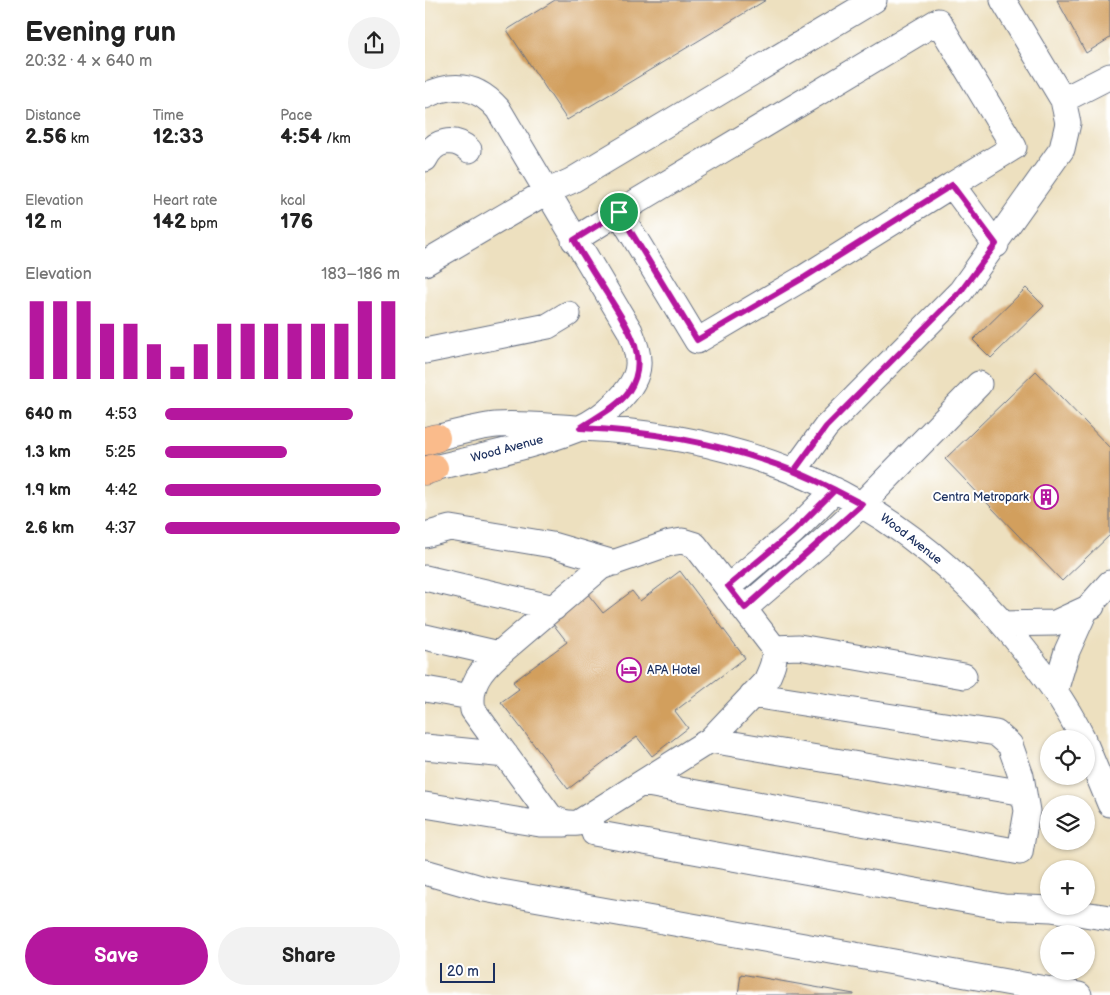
<!DOCTYPE html>
<meta charset="utf-8">
<style>
body{margin:0;font-family:"Balsamiq Sans",sans-serif;background:#f2f2f2;color:#222;height:100vh;display:flex;flex-direction:column;font-size:19px;white-space:nowrap}
*{box-sizing:border-box;margin:0}
p{font-size:16px;color:#767676}
.icon{flex:none;width:28px;height:28px;fill:none;stroke:currentColor;stroke-width:2;stroke-linecap:round;stroke-linejoin:round}
.map{position:relative;flex:1;overflow:hidden}
.details{display:flex;flex-direction:column;background:#fff;width:425px}
.details>*{flex:none}
.controls{position:absolute;left:615px;top:730px;display:grid;gap:10px}
.controls a{display:grid;place-items:center;width:55px;height:55px;border-radius:50%;background:#fff;box-shadow:0 1px 4px #0004;font-size:25px}
.scale{position:absolute;left:15px;bottom:12px;width:55px;box-sizing:border-box;padding-left:5px;border:2px solid #1b2f5e;border-top:0;font-size:14px;line-height:18px;white-space:nowrap;color:#1b2f5e;-webkit-text-stroke:4px #fff;paint-order:stroke}
.pin{position:absolute;display:grid;place-items:center;width:42px;height:42px;color:#fff;margin:-21px;border:2px solid #fff;border-radius:50%;box-shadow:0 1px 5px #0007}
.round{display:grid;place-items:center;flex:none;width:52px;height:52px;border-radius:26px;background:#f2f2f2}
.summary{display:flex;align-items:center;justify-content:space-between;height:85px;padding:0 25px}
h1{font-size:28px;font-weight:700;line-height:38px}
.figures{display:grid;grid-template-columns:repeat(3,1fr);gap:8px;height:85px;padding:5px 25px}
.figures div{display:grid;align-content:center}
.figures b{font-size:21px;font-weight:700}
.figures small{font-size:14px;font-weight:400}
.figures p{font-size:14px}
.chart{height:140px;padding:10px 25px}
.chart p{display:flex;justify-content:space-between}
.chart svg{width:100%;height:90px;margin-top:5px;stroke:#b5179e;stroke-width:6}
.primary-button{display:flex;gap:10px;margin-top:auto;padding:10px 25px}
.primary-button a{flex:1;height:58px;border-radius:30px;background:#b5179e;color:#fff;font-size:20px;font-weight:700;line-height:58px;text-align:center}
.primary-button a+a{background:#f2f2f2;color:#222}
ul{padding:0 25px;list-style:none;font-size:16px}
li{display:grid;grid-template-columns:80px 60px 1fr;align-items:center;height:38px}
li i{height:12px;border-radius:6px;background:#b5179e}
main{display:flex;flex:1;min-height:0}
.map>svg:first-child{display:block}
.building{fill:#d29f5d}
.lines{fill:none;stroke-linecap:round;stroke-linejoin:round}
.minor-casing{stroke:#646d80;stroke-width:27}
.highway-casing{stroke:#646d80;stroke-width:29}
.minor{stroke:#fff;stroke-width:25}
.highway{stroke:#fabb8b;stroke-width:28}
.route-casing{stroke:#fff;stroke-width:10}
.route{stroke:#b5179e;stroke-width:6}
.labels{text-anchor:middle;dominant-baseline:central;stroke-width:4;stroke-linejoin:round;paint-order:stroke}
.street-label{font-size:12px;fill:#1b2f5e;stroke:#fff}
.poi-label{font-size:12px;fill:#1b2f5e;stroke:#fff;text-anchor:end}
</style>
<main>
<section class="details">
<div class="summary"><div><h1>Evening run</h1><p>20:32 · 4 × 640 m</p></div><a class="round"><svg class="icon" aria-label="share" viewBox="0 0 24 24"><path d="M12 15V3M7 8l5-5 5 5M5 13v7h14v-7"/></svg></a></div>
<div class="figures">
<div><p>Distance</p><b>2.56<small> km</small></b></div>
<div><p>Time</p><b>12:33</b></div>
<div><p>Pace</p><b>4:54<small> /km</small></b></div>
</div>
<div class="figures">
<div><p>Elevation</p><b>12<small> m</small></b></div>
<div><p>Heart rate</p><b>142<small> bpm</small></b></div>
<div><p>kcal</p><b>176</b></div>
</div>
<div class="chart"><p><span>Elevation</span>183–186 m</p>
<svg viewBox="0 0 160 44" preserveAspectRatio="none"><path d="M5 44V6M15 44V6M25 44V6M35 44V17M45 44V17M55 44V27M65 44V38M75 44V27M85 44V17M95 44V17M105 44V17M115 44V17M125 44V17M135 44V17M145 44V6M155 44V6"/></svg>
</div>
<ul>
<li><b>640 m</b>4:53<i style="width:80%"></i></li>
<li><b>1.3 km</b>5:25<i style="width:52%"></i></li>
<li><b>1.9 km</b>4:42<i style="width:92%"></i></li>
<li><b>2.6 km</b>4:37<i style="width:100%"></i></li>
</ul>
<div class="primary-button"><a>Save</a><a>Share</a></div>
</section>
<div class="map">
<svg width="685" height="995" viewBox="0 0 685 995">
<rect width="100%" height="100%" fill="#fff"/>
<filter id="ink" filterUnits="userSpaceOnUse"><feTurbulence type="fractalNoise" baseFrequency=".02" numOctaves="2"/><feDisplacementMap in="SourceGraphic" scale="10" xChannelSelector="R" yChannelSelector="G"/><feConvolveMatrix kernelMatrix="1 2 1 2 8 2 1 2 1" color-interpolation-filters="sRGB"/></filter>
<filter id="wash" filterUnits="userSpaceOnUse"><feTurbulence type="fractalNoise" baseFrequency=".0096" numOctaves="4" result="noise"/><feDisplacementMap in="SourceGraphic" scale="20" xChannelSelector="R" yChannelSelector="G"/><feGaussianBlur stdDeviation="1.12" result="paint"/><feColorMatrix in="noise" values="0 0 0 0 0 0 0 0 0 0 0 0 0 0 0 0 0 1.4 0 .05"/><feComposite in="paint" operator="in"/></filter>
<g filter="url(#wash)">
<rect width="100%" height="100%" fill="#ede0bf"/>
<g id="blocks">
<!-- building -->
<path class="building" d="M130,0h211l-199,120 -60,-90z
M632,0h53v38l-24,15z
M601,288l18,18 -53,52 -18,-18z
M611,371l74,77v87l-48,46 -117,-122z
M255,571l65,87 -70,53 13,17 -36,28 -15,-19 -69,52 -67,-87 18,-13 -6,-7 54,-40 -17,-22 37,-27 16,20 29,-22 8,10z
M316,974l113,20v1h-116z"/>
</g>
</g>
<g filter="url(#ink)">
<use href="#blocks" fill-opacity="0" stroke="#646d80" stroke-width="1"/>
<g class="lines">
<defs>
<path id="minor" d="M0,96c28,-14 52,-11 73,13l132,222c4,11 9,22 8,34 -1,25 -38,55 -60,64 -46,18 -96,27 -144,39
M638,100l47,-24
M0,159c9,-19 29,-23 44,-9
M527,185l62,-38 -76,-126 -319,191 78,129 108,-64 147,-92 44,60
M149,240l45,-28
M0,263l121,-71 25,-11 303,-181
M0,351l123,-25 20,-12
M11,438c20,-5 40,-11 60,-13 28,-2 57,2 85,3 177,8 320,71 433,209 26,32 51,65 69,102
M369,471l32,-44 135,-136 101,-142 6,-26 -5,-23 -60,-100
M0,535l25,-7 102,17 62,18
M257,541l13,4 79,103c2,12 -3,22 -8,33l-56,59 -132,83c-12,1 -18,-1 -28,-7l-77,-106c-5,-25 8,-40 26,-56l102,-87 69,-24z
M0,578l129,30
M303,587l65,-55 42,-42
M320,608l78,-67 39,-37 117,-120
M578,624l52,-1 37,-17
M0,637l74,17
M349,648l25,-1 165,29
M0,689l46,8
M630,691l12,-40 18,-40 25,-28
M285,740l314,53
M661,746l24,58
M0,747l81,8
M217,783l378,69 7,-41 -6,-35 -11,-31 -14,-12 -244,-38
M0,805l115,19h25
M165,817l4,16 410,74 47,2 59,9
M0,872l59,17 595,106"/>
<path id="highway" d="M0,441l11,-3
M0,471l9,-3"/>
</defs>
<!-- minor casing -->
<use href="#minor" class="minor-casing"/>
<!-- highway casing -->
<use href="#highway" class="highway-casing"/>
<!-- minor -->
<use href="#minor" class="minor"/>
<!-- highway -->
<use href="#highway" class="highway"/>
</g>
</g>
<g class="lines" filter="url(#ink)">
<defs>
<path id="route" d="M194,212l-45,28c10,17 21,35 32,52 18,30 46,64 23,99 -11,16 -33,26 -49,37 89,4 175,21 255,62l-42,42 -65,54 17,22 117,-104c-23,-12 -45,-24 -68,-33l32,-44 135,-136 35,-47 -44,-59 -147,92 -108,63 -78,-128"/>
</defs>
<!-- route casing -->
<use href="#route" class="route-casing"/>
<!-- route -->
<use href="#route" class="route"/>
</g>
<!-- icons -->
<defs>
<symbol id="building-ring" viewBox="-11 -11 22 22"><circle r="9.5" fill="#fff" stroke="#b5179e" stroke-width="1.5"/><path d="M-4-6H4V6H1V3H-1V6H-4ZM-2.5-4.3h1.7v1.8h-1.7ZM.8-4.3h1.7v1.8H.8ZM-2.5-1h1.7V.8h-1.7ZM.8-1h1.7V.8H.8Z" fill="#b5179e"/></symbol>
<symbol id="hotel-ring" viewBox="-11 -11 22 22"><circle r="9.5" fill="#fff" stroke="#b5179e" stroke-width="1.5"/><path d="M-6-4.5h1.5V1H6V5H4.5V3h-9V5H-6ZM-4 0a1.8 1.8 0 1 1 3.6 0ZM.5 0V-2.5h3Q6-2.5 6 0Z" fill="#b5179e"/></symbol>
</defs>
<g fill-rule="evenodd">
<use href="#building-ring" x="607" y="483" width="28" height="28"/>
<use href="#hotel-ring" x="190" y="656" width="28" height="28"/>
</g>
<g class="labels">
<!-- street labels -->
<g class="street-label">
<text transform="translate(82 449) rotate(-15)">Wood Avenue</text>
<text transform="translate(486 539) rotate(38)">Wood Avenue</text>
</g>
<!-- poi labels -->
<g class="poi-label">
<text x="604" y="497">Centra Metropark</text>
<text x="222" y="670" text-anchor="start">APA Hotel</text>
</g>
</g>
</svg>
<div class="controls">
<a><svg class="icon" aria-label="locate" viewBox="0 0 24 24"><circle cx="12" cy="12" r="6"/><path d="M12 2v4M12 18v4M2 12h4M18 12h4"/></svg></a>
<a><svg class="icon" aria-label="layers" viewBox="0 0 24 24"><path d="M12 4l9 5-9 5-9-5zM3 14l9 5 9-5"/></svg></a>
<a>+</a>
<a>−</a>
</div>
<div class="scale">20 m</div>
<div class="pin" style="left:194px;top:212px;background:#1e9e55"><svg class="icon" aria-label="arrive" viewBox="0 0 24 24"><path d="M6 21V4h12l-3 4 3 4H6"/></svg></div>
</div>
</main>
